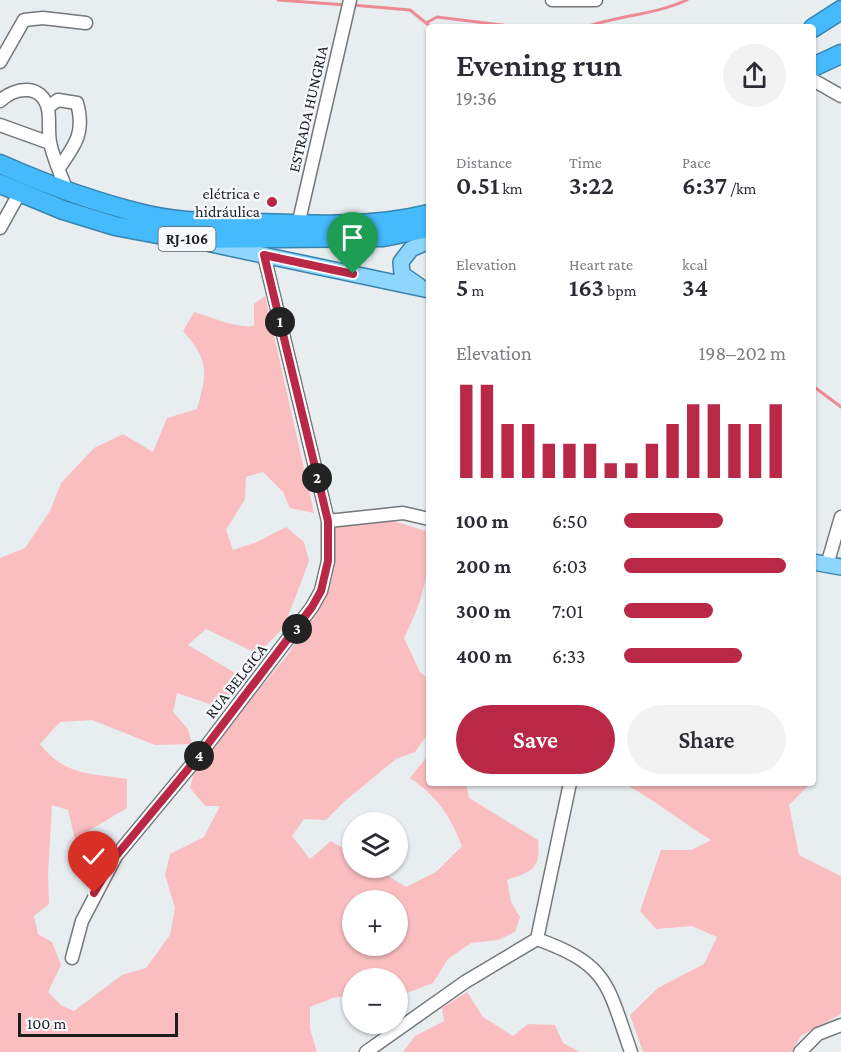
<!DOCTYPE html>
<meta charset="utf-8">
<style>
body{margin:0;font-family:"Crimson Pro",serif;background:#f2f2f3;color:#2b2b33;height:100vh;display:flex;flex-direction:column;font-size:22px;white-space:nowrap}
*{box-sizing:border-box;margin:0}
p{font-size:20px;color:#7c7c81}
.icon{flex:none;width:33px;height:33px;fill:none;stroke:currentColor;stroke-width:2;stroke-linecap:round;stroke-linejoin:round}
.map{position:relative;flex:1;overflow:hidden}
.panel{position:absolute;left:426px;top:24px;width:390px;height:762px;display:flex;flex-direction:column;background:#fff;border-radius:6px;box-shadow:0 2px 4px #0004}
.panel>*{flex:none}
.fabs{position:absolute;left:342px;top:812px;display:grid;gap:12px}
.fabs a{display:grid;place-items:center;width:66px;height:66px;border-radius:50%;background:#fff;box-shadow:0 2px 4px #0004;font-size:30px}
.scale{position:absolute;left:18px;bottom:15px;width:160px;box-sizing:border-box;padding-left:6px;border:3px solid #1c1d1e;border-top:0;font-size:16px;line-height:21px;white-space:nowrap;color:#1c1d1e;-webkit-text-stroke:4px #f6fafe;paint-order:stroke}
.pin{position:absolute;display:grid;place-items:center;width:51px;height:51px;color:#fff;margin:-62px -26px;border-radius:50% 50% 50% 0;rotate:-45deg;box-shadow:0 0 6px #0007}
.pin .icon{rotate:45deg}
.km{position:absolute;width:30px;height:30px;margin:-15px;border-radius:50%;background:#222;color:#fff;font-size:16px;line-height:30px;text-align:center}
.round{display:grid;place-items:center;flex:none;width:63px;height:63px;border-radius:32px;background:#f2f2f3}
.summary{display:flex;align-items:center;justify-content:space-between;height:102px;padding:0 30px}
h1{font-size:33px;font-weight:600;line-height:45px}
.figures{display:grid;grid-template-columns:repeat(3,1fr);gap:9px;height:102px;padding:6px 30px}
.figures div{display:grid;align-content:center}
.figures b{font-size:26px;font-weight:600}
.figures small{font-size:16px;font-weight:400}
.figures p{font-size:16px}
.chart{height:168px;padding:12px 30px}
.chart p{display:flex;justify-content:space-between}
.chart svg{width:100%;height:108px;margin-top:6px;stroke:#b92847;stroke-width:6}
.button{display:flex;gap:12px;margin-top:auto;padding:12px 30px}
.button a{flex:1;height:69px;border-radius:36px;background:#b92847;color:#fff;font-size:24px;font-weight:600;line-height:69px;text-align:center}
.button a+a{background:#f2f2f3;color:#2b2b33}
ul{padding:0 30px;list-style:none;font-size:20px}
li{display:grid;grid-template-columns:96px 72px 1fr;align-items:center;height:45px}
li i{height:15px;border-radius:8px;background:#b92847}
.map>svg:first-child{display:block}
.green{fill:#fabec1;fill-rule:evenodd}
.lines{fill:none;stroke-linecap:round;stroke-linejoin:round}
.stream{stroke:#ed8b93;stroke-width:3}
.minor-casing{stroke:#74787b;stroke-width:15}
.major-casing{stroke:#3783ae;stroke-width:18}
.highway-casing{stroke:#3783ae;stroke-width:21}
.minor{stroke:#fff;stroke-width:12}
.major{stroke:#8fd6fd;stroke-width:15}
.highway{stroke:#45bafc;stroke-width:18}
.route-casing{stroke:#fff;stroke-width:12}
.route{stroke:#b92847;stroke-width:8}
.poi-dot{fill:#b92847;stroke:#f6fafe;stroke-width:2}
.labels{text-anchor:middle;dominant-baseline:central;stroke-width:4.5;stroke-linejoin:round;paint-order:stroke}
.shield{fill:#f6fafe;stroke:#5d5f61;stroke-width:1.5}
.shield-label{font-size:15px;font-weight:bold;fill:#1c1d1e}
.street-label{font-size:16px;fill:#1c1d1e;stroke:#f6fafe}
.poi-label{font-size:16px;fill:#1c1d1e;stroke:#f6fafe;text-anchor:end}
</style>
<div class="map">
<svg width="841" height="1052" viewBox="0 0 841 1052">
<rect width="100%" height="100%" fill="#e8edf0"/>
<!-- green -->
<path class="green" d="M265,296l49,217 -24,-5 -7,-16 -20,-20 -17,5 -1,22 -19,31 7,20 24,-8 29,-15 18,15 5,19 -25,66 -26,27 -52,-25 -18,16 54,32 -21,31 -44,-15 -4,19 15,17 4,15 -37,1 -63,-25 -32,2 -20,22c25,32 50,29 87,35v29l-52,31 -7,-29 -16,-5 -4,69 1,30 -15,12 4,18 14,8 9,23 -13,27 14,14 12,5 48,-36 24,-7 24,-33 5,-27 -10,-33 5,-21 34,-17 16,-31h-15l-15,-18 5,-21 94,-114 34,-58 13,-69 54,-6 39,12c0,44 -5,66 -25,106l16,34 9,8v52l-14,20 -19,7 -51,42 -19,19 -22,-1 -12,17 18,23 21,-18 21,13v13h22l32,20 30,-15 26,-26c-12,-30 -24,-49 -52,-68l19,-24v29h37l3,15 69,42c3,29 -5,31 -31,40l4,22 9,15 -5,15 -17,8 -27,3 -23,16 -15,24 -34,13 -1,-18h-46v17l-19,3 -23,9v22l7,23h-317v-494l25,-10 25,-37 11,-28 33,-35 29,-14 30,18 14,-34 30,-9c10,-36 13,-48 -14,-78l11,-19c18,5 44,17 60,14v-22zM352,900h46v45h-46z
M631,783h180l-22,22 10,50 42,21v138l-40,22 -10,16h-148l-13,-37 28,-27 46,-24 13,-27 -25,-11 -36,3 -16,-18 21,-61h30l20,-10c-28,-17 -52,-37 -81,-53z
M467,992l16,25 30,19 15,-12 27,1 8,18 17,9h-177l12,-16 29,-15 -2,-13z"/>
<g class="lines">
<!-- stream -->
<path class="stream" d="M278,0l68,5
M352,5l58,5 21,17
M426,23l11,-6 81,10
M586,27c33,-12 69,-12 101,-27
M813,386l28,21"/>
<defs>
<path id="minor" d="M552,0h44
M0,62l24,-42 19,-2 43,5
M813,80l28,16
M0,101c15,-14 42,-18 48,8 2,10 0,22 2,33 3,16 11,33 17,49
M48,107l10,-7 19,3c8,29 -1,41 -18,65
M0,125l50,18
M298,225l52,-225
M0,228l20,-36
M328,521l75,-8 26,6
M827,565l14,-48
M570,783l-33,156c72,26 70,45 94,113
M72,958l10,-37 34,-65 82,-99 114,-150 9,-16 7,-30v-40l-64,-266
M366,1052l99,-70 72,-43
M800,1052l18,-18 23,-9"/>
<path id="major" d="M211,244l218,46
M419,286l-17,-12 -1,-12 10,-13 18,-8
M813,562l28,5"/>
<path id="highway" d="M813,28l28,-18
M813,67l28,-13
M0,164c47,21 97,39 147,51 36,8 73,8 109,8 58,2 117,5 173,-9
M0,184l63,26 52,16 69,13 199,-2 46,-9"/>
</defs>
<!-- minor casing -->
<use href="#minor" class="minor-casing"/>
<!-- major casing -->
<use href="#major" class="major-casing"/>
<!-- highway casing -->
<use href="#highway" class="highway-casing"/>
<!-- minor -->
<use href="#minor" class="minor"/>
<!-- major -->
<use href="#major" class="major"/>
<!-- highway -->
<use href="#highway" class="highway"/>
</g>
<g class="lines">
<defs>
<path id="route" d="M94,893l22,-37 82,-99 114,-150 9,-16 7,-30v-40l-64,-266 89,19"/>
</defs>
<!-- route casing -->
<use href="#route" class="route-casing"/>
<!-- route -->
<use href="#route" class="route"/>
</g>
<!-- markers -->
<circle class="poi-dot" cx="272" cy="202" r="6"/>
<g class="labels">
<!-- shield labels -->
<rect class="shield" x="158.5" y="227" width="57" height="24" rx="4.5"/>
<g class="shield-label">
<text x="187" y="239">RJ-106</text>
</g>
<!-- street labels -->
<g class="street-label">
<text transform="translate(308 109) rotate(-77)">ESTRADA HUNGRIA</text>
<text transform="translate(236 681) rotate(-52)">RUA BELGICA</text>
</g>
<!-- poi labels -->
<g class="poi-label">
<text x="260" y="193">elétrica e<tspan x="260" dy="18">hidráulica</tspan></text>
</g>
</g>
</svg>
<div class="fabs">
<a><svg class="icon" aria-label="layers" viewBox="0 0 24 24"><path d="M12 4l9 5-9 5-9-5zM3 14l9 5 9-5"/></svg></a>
<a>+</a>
<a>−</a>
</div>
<div class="scale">100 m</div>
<div class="pin" style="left:353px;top:274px;background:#1e9e55"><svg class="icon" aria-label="arrive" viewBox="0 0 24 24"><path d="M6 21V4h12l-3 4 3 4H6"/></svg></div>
<div class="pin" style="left:94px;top:893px;background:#d93025"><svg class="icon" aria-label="check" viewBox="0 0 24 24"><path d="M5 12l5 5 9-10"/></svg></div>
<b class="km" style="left:280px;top:322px">1</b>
<b class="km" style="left:317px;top:478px">2</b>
<b class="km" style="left:297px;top:629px">3</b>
<b class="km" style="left:199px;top:756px">4</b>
<section class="panel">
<div class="summary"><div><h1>Evening run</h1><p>19:36</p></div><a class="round"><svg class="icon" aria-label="share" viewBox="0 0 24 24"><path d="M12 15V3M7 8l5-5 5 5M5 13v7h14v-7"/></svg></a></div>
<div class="figures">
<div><p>Distance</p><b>0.51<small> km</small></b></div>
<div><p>Time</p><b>3:22</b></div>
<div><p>Pace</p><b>6:37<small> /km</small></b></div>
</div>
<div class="figures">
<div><p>Elevation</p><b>5<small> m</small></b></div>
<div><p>Heart rate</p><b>163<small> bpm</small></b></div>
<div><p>kcal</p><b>34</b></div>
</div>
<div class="chart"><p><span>Elevation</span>198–202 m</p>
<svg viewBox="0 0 160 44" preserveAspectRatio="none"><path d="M5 44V6M15 44V6M25 44V22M35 44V22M45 44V30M55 44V30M65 44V30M75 44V38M85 44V38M95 44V30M105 44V22M115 44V14M125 44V14M135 44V22M145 44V22M155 44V14"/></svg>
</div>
<ul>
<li><b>100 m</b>6:50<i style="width:61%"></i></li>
<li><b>200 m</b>6:03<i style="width:100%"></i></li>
<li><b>300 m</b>7:01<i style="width:55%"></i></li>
<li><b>400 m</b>6:33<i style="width:73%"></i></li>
</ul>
<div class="button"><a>Save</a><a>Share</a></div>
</section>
</div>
